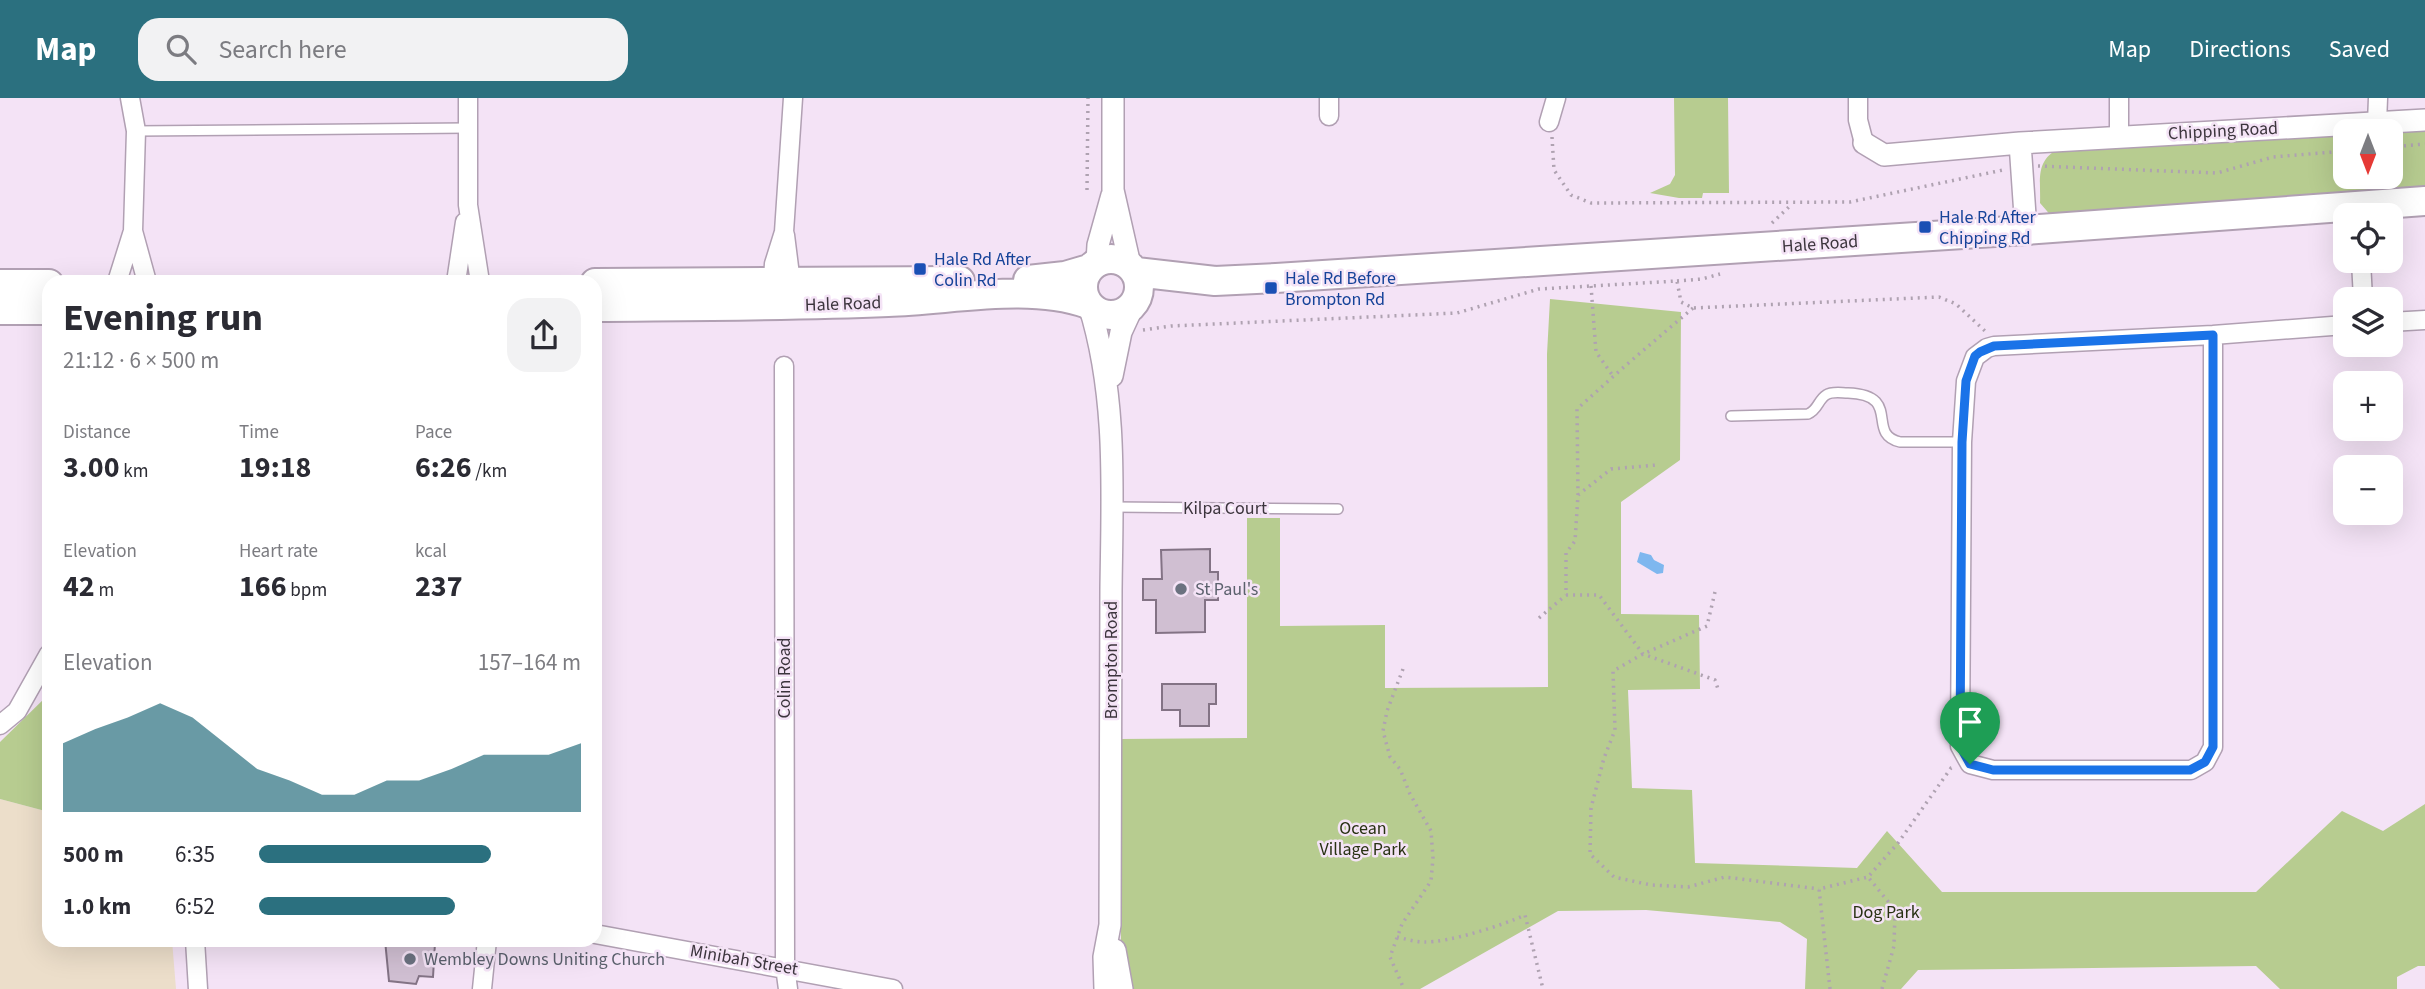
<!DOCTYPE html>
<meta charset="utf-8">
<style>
body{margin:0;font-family:"Source Sans 3",sans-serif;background:#f2f2f3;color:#2b2b33;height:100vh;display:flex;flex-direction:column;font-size:26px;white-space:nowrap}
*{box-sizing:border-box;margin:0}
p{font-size:23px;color:#7c7c81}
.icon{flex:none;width:38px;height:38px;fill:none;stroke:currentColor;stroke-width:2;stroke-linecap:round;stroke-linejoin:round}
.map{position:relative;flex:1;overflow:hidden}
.side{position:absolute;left:42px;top:177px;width:560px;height:672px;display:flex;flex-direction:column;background:#fff;border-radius:21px;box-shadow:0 7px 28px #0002}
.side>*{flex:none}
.needle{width:46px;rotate:180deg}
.controls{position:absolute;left:2333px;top:21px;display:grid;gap:14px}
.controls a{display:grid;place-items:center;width:70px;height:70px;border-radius:14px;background:#fff;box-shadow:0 7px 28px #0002;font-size:35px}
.pin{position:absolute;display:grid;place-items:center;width:60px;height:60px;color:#fff;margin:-72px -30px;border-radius:50% 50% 50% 0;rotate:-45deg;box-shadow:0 0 7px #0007}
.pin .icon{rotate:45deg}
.round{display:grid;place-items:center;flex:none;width:74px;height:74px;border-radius:21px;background:#f2f2f3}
.head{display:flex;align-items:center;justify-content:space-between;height:119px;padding:0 21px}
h1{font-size:38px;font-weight:700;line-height:52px}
.stats{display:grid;grid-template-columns:repeat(3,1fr);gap:10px;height:119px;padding:7px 21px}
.stats div{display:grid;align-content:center}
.stats b{font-size:30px;font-weight:700}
.stats small{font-size:19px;font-weight:400}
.stats p{font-size:19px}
.chart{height:196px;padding:14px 21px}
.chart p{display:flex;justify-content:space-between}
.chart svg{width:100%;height:126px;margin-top:7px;fill:#2b707f;opacity:.7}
ul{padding:0 21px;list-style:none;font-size:23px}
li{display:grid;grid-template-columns:112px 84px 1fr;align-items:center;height:52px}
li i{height:18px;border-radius:9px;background:#2b707f}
header{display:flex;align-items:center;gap:42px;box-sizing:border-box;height:98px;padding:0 35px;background:#2b707f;color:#fff}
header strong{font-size:33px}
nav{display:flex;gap:38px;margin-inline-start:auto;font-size:24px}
.search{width:490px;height:63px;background:#f2f2f3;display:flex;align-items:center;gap:18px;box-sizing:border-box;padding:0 24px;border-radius:21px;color:#7c7c81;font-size:26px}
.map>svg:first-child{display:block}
.education{fill:#ecdeca}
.green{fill:#b7cc90}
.water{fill:#7eb7ef}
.building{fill:#d0bfd2;stroke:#837385;stroke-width:2}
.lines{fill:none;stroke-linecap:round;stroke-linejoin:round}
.service-casing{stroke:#b1a0b3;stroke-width:12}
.minor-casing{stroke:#b1a0b3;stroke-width:21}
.tertiary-casing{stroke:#b1a0b3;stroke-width:24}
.primary-casing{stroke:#b1a0b3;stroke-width:32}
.path{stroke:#afa2b1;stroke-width:3.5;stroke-dasharray:2 5;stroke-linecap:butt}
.service{stroke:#fff;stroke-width:9}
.minor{stroke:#fff;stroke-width:18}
.tertiary{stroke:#fff;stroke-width:21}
.primary{stroke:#fff;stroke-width:28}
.route-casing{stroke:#fff;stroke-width:14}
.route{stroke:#1a73e8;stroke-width:9}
.transit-dot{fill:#1a4fb4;stroke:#f4e3f6;stroke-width:2.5}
.worship-dot{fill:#6b7280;stroke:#f4e3f6;stroke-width:2.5}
.labels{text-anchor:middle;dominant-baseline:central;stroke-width:5;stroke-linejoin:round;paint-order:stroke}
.street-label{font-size:18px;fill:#3c353d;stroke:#f4e3f6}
.transit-label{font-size:18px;fill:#164399;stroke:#f4e3f6;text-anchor:start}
.worship-label{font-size:18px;fill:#5b616d;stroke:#f4e3f6;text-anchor:start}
.park-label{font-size:18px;fill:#283112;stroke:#f4e3f6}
</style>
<header>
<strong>Map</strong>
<div class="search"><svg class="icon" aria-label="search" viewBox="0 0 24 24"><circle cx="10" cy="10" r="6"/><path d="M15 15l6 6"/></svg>Search here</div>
<nav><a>Map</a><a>Directions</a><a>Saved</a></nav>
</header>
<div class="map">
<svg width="2425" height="891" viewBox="0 0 2425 891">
<rect width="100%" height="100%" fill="#f4e3f6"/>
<!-- education -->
<path class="education" d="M0,701l49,13v128h123l4,49h-176z"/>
<!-- green -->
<path class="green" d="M1674,0h54l1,95h-26l-1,5h-23l-29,-5 20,-9 5,-9z
M2425,32v64l-372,24 -13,-15c1,-22 -5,-40 16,-53l289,-15v42h45l1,-45z
M1550,201l131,13 -1,148 -59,42v112l78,1 1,74 -72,1 4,98 60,2 3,73 162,5 30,-37 55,61h314l86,-81 41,20 42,-27v162h-7l-21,11v12h-117l-24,-23 -338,4 -17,19h-96l2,-50 -27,-17 -134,-12 -88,1 -138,78h-293l-6,-33 -1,-217 127,-1v-220h33v108l105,-1v63l163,-1 -1,-333z
M49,596v118l-49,-13v-57z"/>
<!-- water -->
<path class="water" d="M1640,454l11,3 3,5 10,5 -1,8 -6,1 -20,-12z"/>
<!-- building -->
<path class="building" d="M1210,451v23h8v28h-13v32l-49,1v-33h-13v-21h19l-1,-29z
M1162,586h54v20h-7v22h-29v-16h-18z
M385,842l50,3 -2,34 -14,-1 -3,8 -27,-3z"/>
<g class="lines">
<defs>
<path id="service" d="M136,33l332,-3
M1731,318l77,-2c10,-4 10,-14 18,-19 6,-4 15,-2 22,-2 55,2 17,41 52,49h62
M1113,409l225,2"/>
<path id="minor" d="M468,0v107l12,77
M1329,0v18
M1858,0v22l6,23
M1549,24l7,-24
M2377,25l1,-25
M2119,39v-39
M133,133l14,51
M785,137l7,56
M2361,163l2,38
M117,184l16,-51 3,-100 -6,-33
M456,184l9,-60
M772,194l2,-28 10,-32 9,-134
M2390,224l35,-2
M2213,237v412l-8,15 -14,8h-198l-23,-6 -10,-18 2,-304 4,-61 9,-24 12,-9 7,-2 219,-11 132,-10
M784,268l1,601 3,22
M0,627l17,-14 32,-57
M595,836l298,55
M195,842l3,49
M482,891l5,-49"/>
<path id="tertiary" d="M1113,0v92l17,75
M1864,45l20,12 136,-12 405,-23
M2020,45l6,87
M1097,164l1,-17 14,-50
M1089,207c29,92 23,190 22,285 0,111 -1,223 -1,335l-6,32 1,32
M1112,278l9,-44 12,-26
M1115,852l7,39"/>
<path id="primary" d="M1083 189a28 28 0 1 1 56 0a28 28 0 1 1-56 0Z
M1136,174l79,9 61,-3 750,-48 399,-29
M1028,182l37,-4 24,-7
M595,185l365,-2
M0,186h49
M595,209c98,-1 195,-1 293,-5 65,-2 140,-19 200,2
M0,212h49"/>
</defs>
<!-- service casing -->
<use href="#service" class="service-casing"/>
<!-- minor casing -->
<use href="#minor" class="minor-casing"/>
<!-- tertiary casing -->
<use href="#tertiary" class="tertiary-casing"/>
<!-- primary casing -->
<use href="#primary" class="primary-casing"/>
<!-- path -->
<path class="path" d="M1552,39l2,33 17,25 20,8 259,-1 153,-32
M2390,49l35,-3
M2038,68l179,7 56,-16 72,-6
M1087,92l1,-92
M1772,125l20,-19
M1677,183l25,-2 18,-5
M1591,188l5,66 17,24
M1693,210l-68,58 -48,43 1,86 -3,46 -9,12v42h33l44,59 72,26 4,12
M1143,232l28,-4 286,-13 82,-24 138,-8 4,21 12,6 246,-11 17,7 29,27
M1578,397l33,-26 46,-4
M1715,494l-8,34 -64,28 -30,17 2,59 -11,28 -13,50 -1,46 24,23 37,8 37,2 37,-10 94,12
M1539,520l27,-23
M1403,571l-16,42 -4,20 7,26 10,12 10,25 21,37 2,27 -2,23 -29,43 -12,33 14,32
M1397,839c9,2 18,5 27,5 23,1 80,-17 101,-27l18,74
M1830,891l-11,-100 49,-12
M1882,891l12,-43 1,-36 -27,-33 30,-34 53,-75 3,-1"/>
<!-- service -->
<use href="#service" class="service"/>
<!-- minor -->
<use href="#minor" class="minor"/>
<!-- tertiary -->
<use href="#tertiary" class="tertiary"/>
<!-- primary -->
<use href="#primary" class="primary"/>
</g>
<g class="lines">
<defs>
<path id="route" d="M2213,237v412l-8,15 -15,8h-197l-23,-6 -10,-18 2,-304 4,-61 9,-25 5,-4 14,-6z"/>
</defs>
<!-- route casing -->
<use href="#route" class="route-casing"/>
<!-- route -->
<use href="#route" class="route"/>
</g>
<!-- markers -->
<g class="transit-dot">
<rect x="1918" y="122" width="14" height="14" rx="3.5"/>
<rect x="913" y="164" width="14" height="14" rx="3.5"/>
<rect x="1264" y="183" width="14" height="14" rx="3.5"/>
</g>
<g class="worship-dot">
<circle cx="1181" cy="491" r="7"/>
<circle cx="410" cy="861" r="7"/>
</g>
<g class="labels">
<!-- street labels -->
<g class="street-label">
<text transform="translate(2223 33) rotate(-3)">Chipping Road</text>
<text transform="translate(1820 146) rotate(-4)">Hale Road</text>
<text transform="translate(843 206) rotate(-2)">Hale Road</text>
<text x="1225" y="410">Kilpa Court</text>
<text transform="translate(1111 562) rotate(-90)">Brompton Road</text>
<text transform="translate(784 580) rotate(-90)">Colin Road</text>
<text transform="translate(744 862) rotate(10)">Minibah Street</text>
</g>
<!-- transit labels -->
<g class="transit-label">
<text x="1939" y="119">Hale Rd After<tspan x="1939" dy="21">Chipping Rd</tspan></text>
<text x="934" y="161">Hale Rd After<tspan x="934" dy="21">Colin Rd</tspan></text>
<text x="1285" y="180">Hale Rd Before<tspan x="1285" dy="21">Brompton Rd</tspan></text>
</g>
<!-- worship labels -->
<g class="worship-label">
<text x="1195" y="491">St Paul's</text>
<text x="424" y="861">Wembley Downs Uniting Church</text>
</g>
<!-- park labels -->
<g class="park-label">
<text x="1363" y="730">Ocean<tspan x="1363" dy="21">Village Park</tspan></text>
<text x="1886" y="814">Dog Park</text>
</g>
</g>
</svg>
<div class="controls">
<a><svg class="needle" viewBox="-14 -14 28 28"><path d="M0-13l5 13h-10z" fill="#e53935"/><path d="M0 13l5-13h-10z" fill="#7c7c81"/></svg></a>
<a><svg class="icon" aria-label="locate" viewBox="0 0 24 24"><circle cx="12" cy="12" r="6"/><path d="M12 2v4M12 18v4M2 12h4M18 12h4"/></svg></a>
<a><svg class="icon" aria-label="layers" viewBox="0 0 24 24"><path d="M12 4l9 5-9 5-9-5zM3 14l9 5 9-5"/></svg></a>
<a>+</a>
<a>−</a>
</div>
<div class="pin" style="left:1970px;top:666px;background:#1e9e55"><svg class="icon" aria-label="arrive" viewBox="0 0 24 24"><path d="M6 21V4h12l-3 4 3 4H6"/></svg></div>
<section class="side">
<div class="head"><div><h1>Evening run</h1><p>21:12 · 6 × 500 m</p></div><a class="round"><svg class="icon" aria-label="share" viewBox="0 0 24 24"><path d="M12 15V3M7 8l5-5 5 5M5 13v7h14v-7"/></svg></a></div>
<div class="stats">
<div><p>Distance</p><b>3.00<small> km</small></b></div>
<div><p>Time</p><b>19:18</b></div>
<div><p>Pace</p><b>6:26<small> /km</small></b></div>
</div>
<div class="stats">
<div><p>Elevation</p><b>42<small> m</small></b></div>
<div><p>Heart rate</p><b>166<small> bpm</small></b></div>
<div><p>kcal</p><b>237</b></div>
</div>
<div class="chart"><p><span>Elevation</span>157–164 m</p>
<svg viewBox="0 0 160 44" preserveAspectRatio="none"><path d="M0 44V20L10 15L20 11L30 6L40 11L50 20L60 29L70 33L80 38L90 38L100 33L110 33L120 29L130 24L140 24L150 24L160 20V44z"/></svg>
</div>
<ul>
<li><b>500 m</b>6:35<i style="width:72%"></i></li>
<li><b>1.0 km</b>6:52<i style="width:61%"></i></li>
</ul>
</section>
</div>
